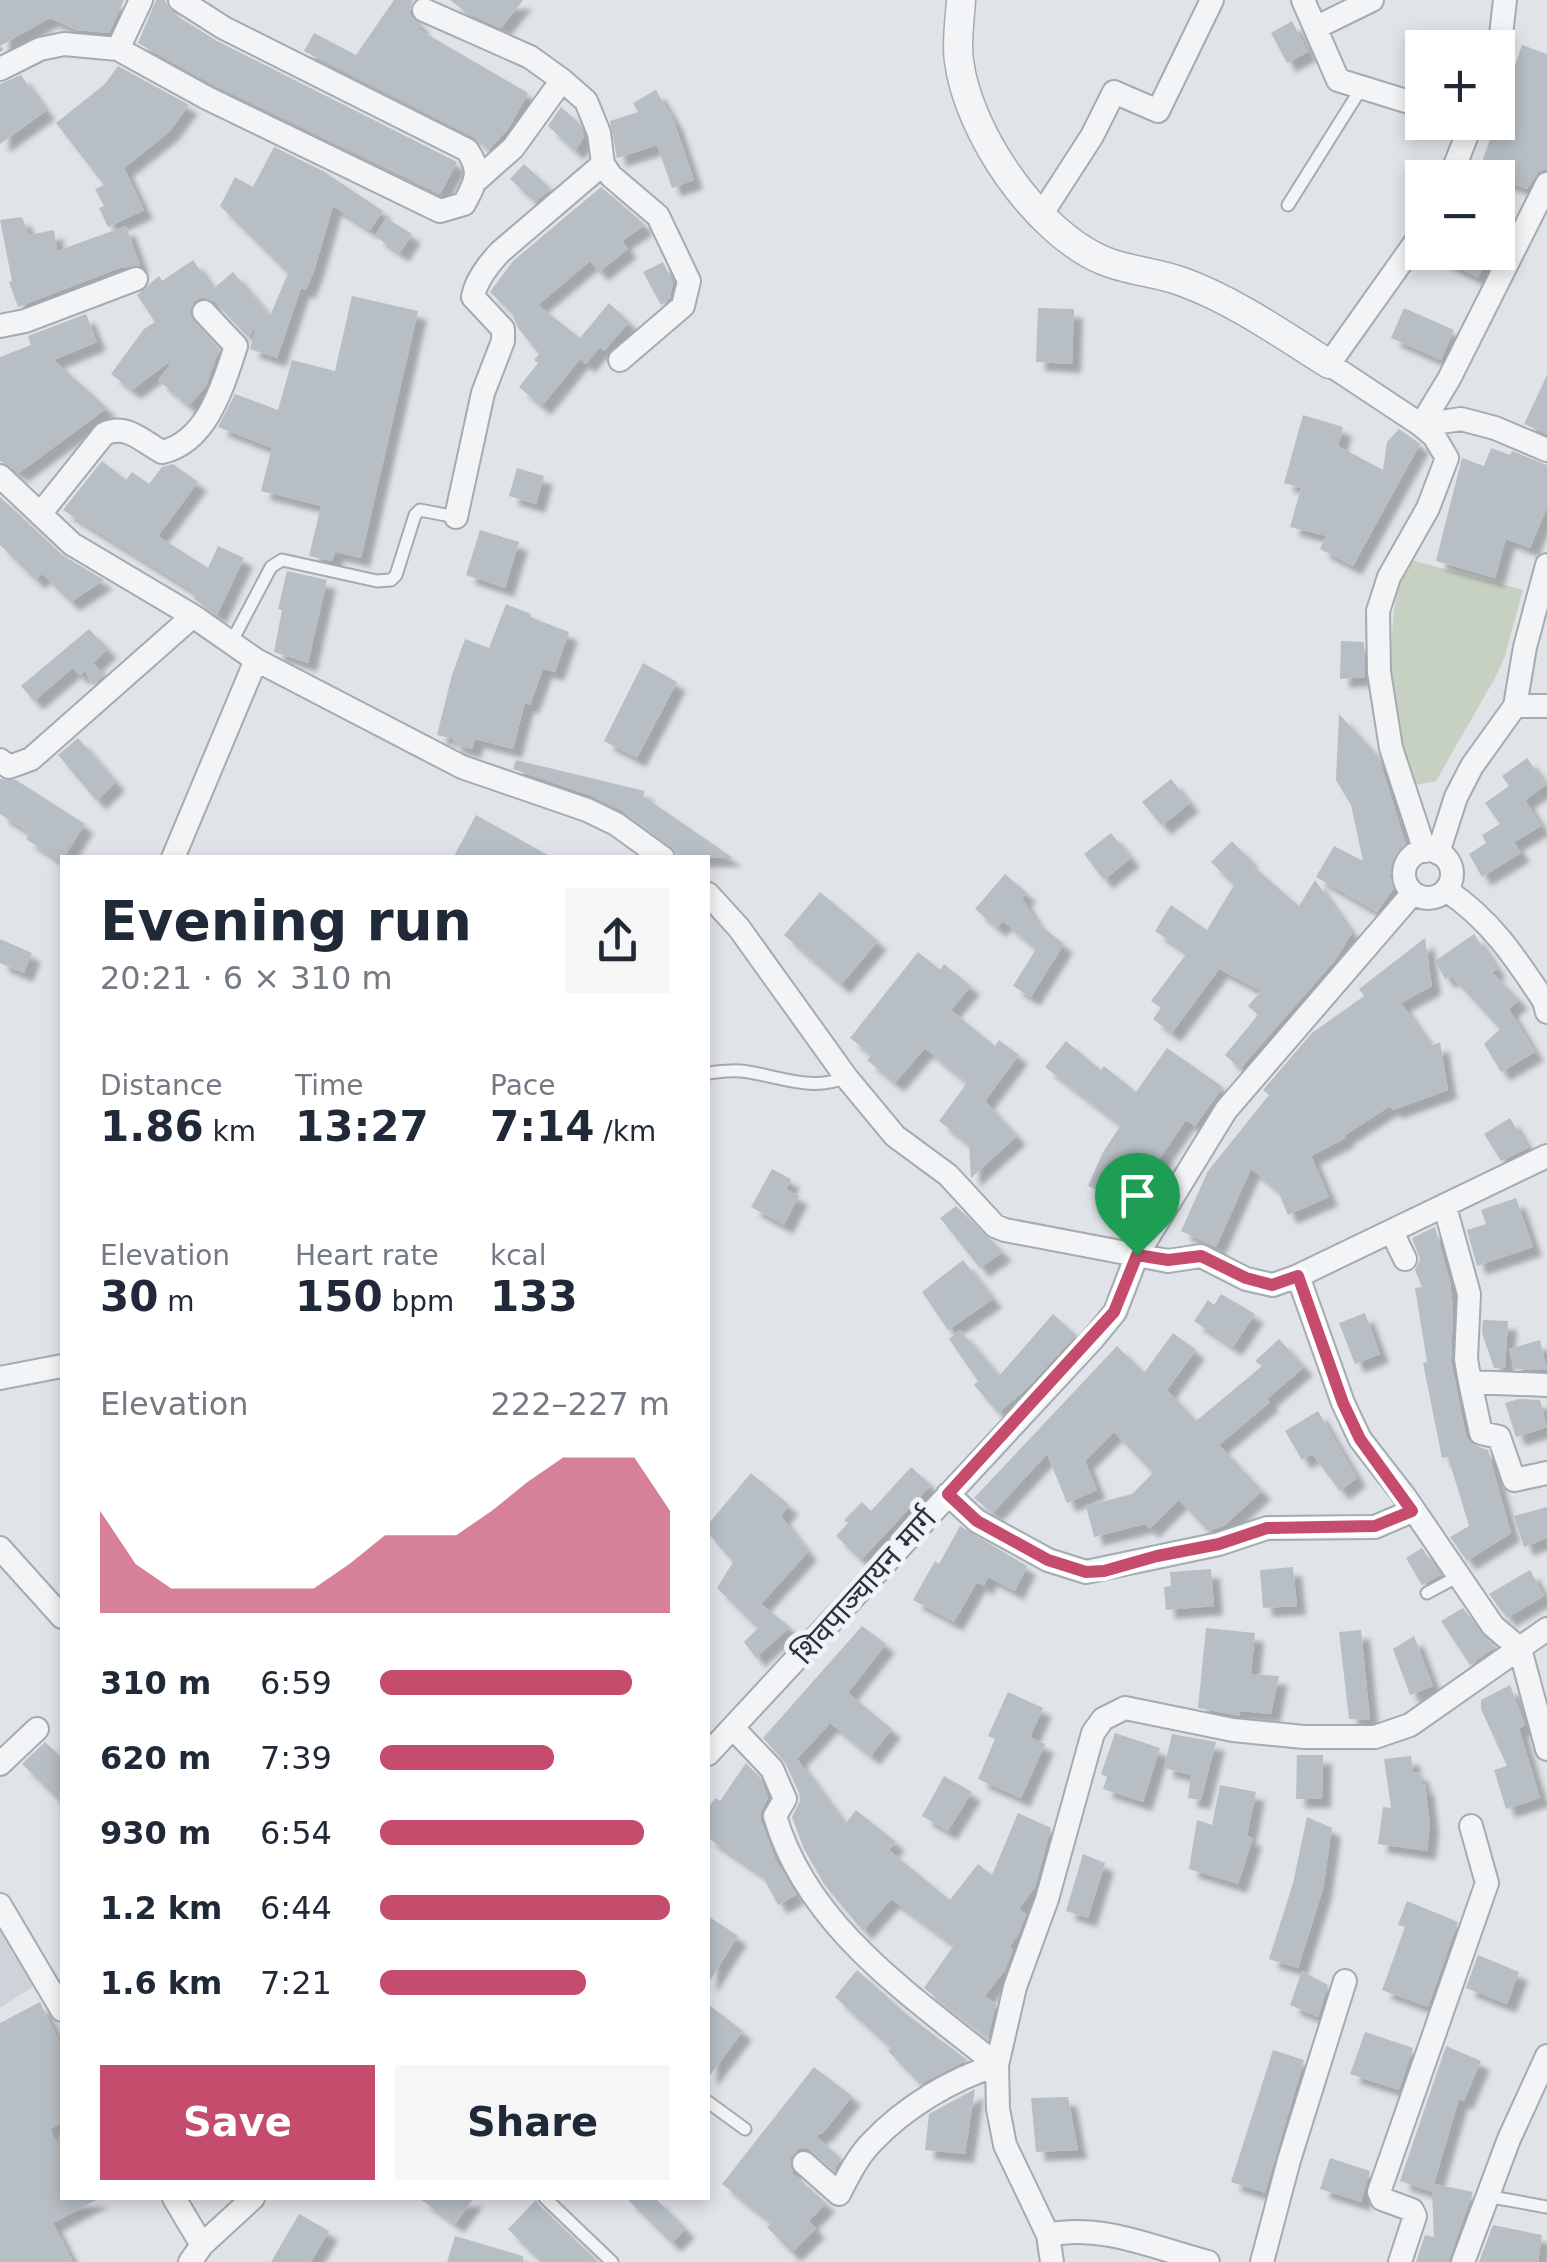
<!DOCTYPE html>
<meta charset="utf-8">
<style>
body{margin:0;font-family:"DejaVu Sans","Noto Sans Devanagari",sans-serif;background:#f6f6f7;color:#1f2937;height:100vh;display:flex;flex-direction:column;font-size:38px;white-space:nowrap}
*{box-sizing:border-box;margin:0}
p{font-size:32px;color:#747a83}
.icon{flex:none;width:55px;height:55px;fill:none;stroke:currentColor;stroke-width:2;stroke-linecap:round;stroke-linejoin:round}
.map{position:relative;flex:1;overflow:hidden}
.sheet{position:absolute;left:60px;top:855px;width:650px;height:1345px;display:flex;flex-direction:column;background:#fff;border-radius:0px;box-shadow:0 5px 15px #0003}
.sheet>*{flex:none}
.buttons{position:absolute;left:1405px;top:30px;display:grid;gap:20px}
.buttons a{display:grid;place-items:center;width:110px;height:110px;border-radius:0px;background:#fff;box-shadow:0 5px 15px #0003;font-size:50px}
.pin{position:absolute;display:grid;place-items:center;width:85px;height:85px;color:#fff;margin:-102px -42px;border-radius:50% 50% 50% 0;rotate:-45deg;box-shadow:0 0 10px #0007}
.pin .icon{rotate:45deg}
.round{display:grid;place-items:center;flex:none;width:105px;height:105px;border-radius:0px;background:#f6f6f7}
.headline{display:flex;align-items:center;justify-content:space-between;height:170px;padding:0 40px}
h1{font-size:55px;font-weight:700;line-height:75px}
.figures{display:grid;grid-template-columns:repeat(3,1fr);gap:15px;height:170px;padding:10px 40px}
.figures div{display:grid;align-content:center}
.figures b{font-size:42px;font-weight:700}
.figures small{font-size:28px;font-weight:400}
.figures p{font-size:28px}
.chart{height:280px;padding:20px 40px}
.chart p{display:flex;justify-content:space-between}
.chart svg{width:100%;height:180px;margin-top:10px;fill:#c54c6c;opacity:.7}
.action{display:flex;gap:20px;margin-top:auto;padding:20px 40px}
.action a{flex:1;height:115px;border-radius:0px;background:#c54c6c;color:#fff;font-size:40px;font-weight:700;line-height:115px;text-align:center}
.action a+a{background:#f6f6f7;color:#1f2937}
ul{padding:0 40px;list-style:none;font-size:32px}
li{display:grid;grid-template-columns:160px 120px 1fr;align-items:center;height:75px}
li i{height:25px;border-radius:12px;background:#c54c6c}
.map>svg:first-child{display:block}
.built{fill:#ced3da}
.green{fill:#c7d1c1}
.building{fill:#b7bec4;filter:url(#shadow)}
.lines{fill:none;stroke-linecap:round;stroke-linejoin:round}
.service-casing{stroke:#a5abb2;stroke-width:15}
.minor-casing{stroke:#a5abb2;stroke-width:26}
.tertiary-casing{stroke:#a5abb2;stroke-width:31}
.service{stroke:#f2f4f6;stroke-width:11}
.minor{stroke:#f2f4f6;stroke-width:22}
.tertiary{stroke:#f2f4f6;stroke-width:28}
.route-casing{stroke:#fff;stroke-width:20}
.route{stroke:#c54c6c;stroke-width:12}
.labels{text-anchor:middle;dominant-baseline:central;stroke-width:10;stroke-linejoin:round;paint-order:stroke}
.street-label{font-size:30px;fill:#29333e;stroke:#eff2f6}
</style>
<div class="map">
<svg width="1547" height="2262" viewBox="0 0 1547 2262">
<defs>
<filter id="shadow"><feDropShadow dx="9" dy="9" stdDeviation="2.5" flood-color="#0004"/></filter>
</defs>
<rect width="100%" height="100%" fill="#e0e4e8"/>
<!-- built -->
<path class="built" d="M0,1930l34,56 -34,22z"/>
<!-- green -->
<path class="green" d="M1404,558l119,32 -18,66 -10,22 -59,103 -25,5c-21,-83 -28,-143 -7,-228z"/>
<!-- building -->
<path class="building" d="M0,0h124l-15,33 -33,-3 -26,-12 -50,28 4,4 -4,2z
M156,0h9l7,13 45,28 240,121 -17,32 -226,-109 -76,-42z
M394,0h19l-4,13 12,12 -3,4 110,64 -19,35 -21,22 -14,-13 -170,-86 10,-18 42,22z
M450,0h73l-22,28 -34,-15z
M1292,21l16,31 -21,11 -16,-30z
M1522,45l25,9v115l-9,3 -11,17 -48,-18z
M118,66l71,39 -20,27 -45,36 20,42 -36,17 -9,-19 5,-2 -9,-17 9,-4 -48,-62 49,-39z
M21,75l25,36 -46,33v-60z
M656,90l18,31 20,59 -22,8 -15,-43 -40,13 -7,-37 28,-9 -5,-9z
M561,107l18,16 5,14 -9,14 -27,-25z
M274,147l49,24 60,40 -13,19 -37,-24 -19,65 -8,19 -5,-2 -24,70 -27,-9 6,-22 -8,10 -33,-35 -13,-5 -9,5 -3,14 29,34 -13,36 -17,20 -31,-26 12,-15 -2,-2 -36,27 -21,-16 33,-45 11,-7 -18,-27 22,-19 3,5 31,-21 20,29 20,-17 37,44 18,-43 -68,-67 15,-29 18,10z
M524,164l27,25 -16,13 -25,-23z
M601,187l44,38 -23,16 6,8 -29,23 -9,-11 -52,44 42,33 29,-35 20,19 -25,29 -4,-4 -14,17 -6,-5 -38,47 -23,-19 19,-24 -4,-3 5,-6 -21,-26 -6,-15 -22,-21 23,-31z
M22,217l7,18 25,-5 3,21 69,-25 14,39 -20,3 -102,39 -9,-25 3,-1 -12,-61z
M386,218l26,16 -12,19 -25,-17z
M1427,252h63l-12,26z
M663,262l10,21 -3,15 -9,7 -18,-33z
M352,296l66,15 -57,247 -26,-6 -3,9 -23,-5 12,-50 -60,-15 11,-43 -54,-21 17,-33 43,16 14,-50 43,11z
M1038,308l36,1 -2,55 -36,-2z
M1404,308l50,22 -13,30 -50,-22z
M86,314l11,28 -43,18 53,48 -88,65 -19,-12v-104l31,-12 -3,-9z
M1547,375v59l-23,-10z
M1303,415l40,12 -5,19 45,24 4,-28 12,-13 21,15 -67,122 -33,-17 6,-13 -36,-9 11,-39 -17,-5z
M1491,448l19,7 2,-4 35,14v42l-17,41 -24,-9 -11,39 -59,-17 26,-103 22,8z
M102,461l24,19 6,-8 17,12 13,-17 11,-3 25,18 -40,54 50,32 10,-22 26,12 -27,57 -23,-16 2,-6 -133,-83z
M517,468l27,8 -8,28 -27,-8z
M0,497l62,58 42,25 -33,22 -29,-28 -6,6 -36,-35z
M480,530l39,12 -14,46 -39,-13z
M287,571l40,9 -19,83 -34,-11 8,-42 -4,-1z
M506,604l25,10 -1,3 39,15 -14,40 -12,-3 -13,36 -5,-2 -12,46 -38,-10 -3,10 -20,-5 2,-5 -17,-4 15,-60 13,-36 24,9z
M89,629l19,20 -15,14 11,12 -11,10 -8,-14 -5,5 -7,-8 -39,33 -13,-15z
M1341,641l23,1 1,35 -25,2z
M643,663l34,19 -40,76 -33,-17z
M1339,714l40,44 27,87 -17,32 9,5 -21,30 -61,-35 18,-31 29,15 -12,-56 -15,-25z
M78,738l38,44 -19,19 -39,-46z
M1527,758l19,27 -21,15 16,26 -27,16 7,11 -39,24 -13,-23 17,-11 -4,-8 18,-11 -15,-21 24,-17 -7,-10z
M516,760l129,31 -2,5 90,62h-48l-62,-47 -31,-15 -79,-27z
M0,779l16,1 69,44 -24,38 -35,-23 4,-6 -30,-19z
M1171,779l19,24 -28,23 -20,-24z
M476,815l77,43h-100z
M1111,833l20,25 -27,22 -20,-26z
M1232,841l17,18 -2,2 52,45 16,-26 37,53 -16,26 -96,110 -15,-14 33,-40 -10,-9 13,-15 -42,-22 -47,64 -19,-14 8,-11 -10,-7 36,-48 -32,-22 16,-26 36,25 27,-45 -23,-23z
M1005,874l22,19 -5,5 15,25 27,21 -33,53 -18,-11 23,-37 -33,-28 -6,7 -22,-19z
M820,892l58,49 -37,44 -57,-50z
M1474,934l23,35 -5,3 27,28 -10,9 26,43 -34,20 -17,-28 16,-15 -49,-53 -6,3 -10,-18z
M1425,938l7,48 -31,17 30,43 9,-4 8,48 -55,20 -3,-4 -46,30 2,2 -35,18 18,41 -41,18 -10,-24 -27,-22 -35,78 -35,-16 27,-60 61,-76 -6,-5 49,-57 52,-37 -5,-7z
M0,939l32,14 -8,20 -24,-10z
M918,952l22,18 4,-6 27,22 -20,24 44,36 4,-6 20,15 -34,46 32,35 -46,42 -2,-34 -30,-23 28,-38 -42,-35 -30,35 -28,-23 5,-5 -22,-17z
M1066,1041l35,29 3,-4 32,26 31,-44 56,39 -28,39 -9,-6 -34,50 -7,-4 -16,38 -41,-18 15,-34 18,-27 -76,-58z
M1510,1118l18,30 -27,13 -17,-27z
M772,1169l19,10 -5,10 13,7 -15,29 -33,-18z
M1516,1198l17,49 -56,19 -10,-36 19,-6 -5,-14z
M956,1206l47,46 -23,16 -40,-50z
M1435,1227l15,55 3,27 -2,52 15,75 5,8 17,6 23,83 -44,28 -17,-24 19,-11 -21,-69 -6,1 -19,-95 4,-1 -12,-74 7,-1 -7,-17 5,-11 -8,-21z
M963,1260l30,39 -45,31 -26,-38z
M1221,1294l34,20 -22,33 -39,-26 14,-21 6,5z
M1365,1313l15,41 -25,10 -16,-41z
M1053,1314l23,21 -51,55 -27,23 -24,-28 4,-4 -29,-42 11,-9 39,46z
M1483,1320l25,1 -3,47h-11l-12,-35z
M1173,1333l23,17 -29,40 29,31 66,-55 -7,-5 24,-22 25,28 -37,32 3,3 -51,43 43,46 -38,35 -16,5 -29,-31 -29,29 -5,-5 -51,13 -8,-31 46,-12 21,-21 -39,-41 -29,29 12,29 -30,13 -20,-49 -54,59 -19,-15 143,-152 27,27z
M1540,1340l7,30 -33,-1 -5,-20z
M1519,1399l21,1 7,27 -31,10 -11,-34z
M1318,1411l39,67 -17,13 -28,-37 -10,6 -17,-29z
M911,1467l20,18 -70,75 -25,-24 12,-13 -4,-3 18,-18 9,9z
M751,1473l38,32 -8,11 27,36 -47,52 29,23 -34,31 -12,-16 14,-14 -41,-40 16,-26 -25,-29 2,-11z
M1547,1507v31l-23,9 -10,-31z
M960,1526l67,40 -12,25 -27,-14 -4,9 -7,-4 -23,40 -41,-22 22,-39 4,3z
M1422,1548l18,27 -18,10 -16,-27z
M1293,1567l4,39 -34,2 -3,-38z
M1211,1569l3,37 -48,4 -2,-23 7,-1 -1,-14z
M1530,1570l14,26 -37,22 -18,-24z
M1463,1608l31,40 -24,17 -29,-44z
M862,1626l24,18 -38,49 44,36 -21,27 -41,-33 -33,36 48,65 11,-14 40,32 -7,8 61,50 28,-36 14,11 26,-62 33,15 -16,59 -16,22 7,5 -8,21 -8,11 3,3 -8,21 -20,26 11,8 -8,34 -64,-50 30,-43 -63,-46 -28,32 -39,-47 -20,-35 -12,-32 8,-16 -1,-8 -14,-31 -22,-24z
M1206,1628l49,5 -4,41 28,2 -8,38 -31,-3v5l-42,-8z
M1361,1630l9,90 -21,-1 -10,-87z
M1414,1636l19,50 -23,9 -17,-46z
M1510,1685l15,40 -6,3 21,70 -34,11 -12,-39 13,-4 -26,-57v-9z
M1008,1692l35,16 -13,29 15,7 -24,54 -43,-19 17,-40 -7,-3z
M1115,1733l45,15 -17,54 -40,-13 4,-12 -6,-3z
M1172,1734l44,8 -15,58 -13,-2 3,-23 -27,-7z
M45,1742l17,16v45l-40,-39z
M1297,1755h26l-1,44h-26z
M1411,1756l2,16h7l2,13 3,-1 5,40 -3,27 -49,-7 5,-37 8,1 -7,-49z
M746,1763l13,14 9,21 -8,16 1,7 15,40 20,34 -18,10 -16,-30 -54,-37v-31l8,-9 4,3z
M944,1776l28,16 -24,39 -26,-15z
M1220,1785l36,7 -9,44 6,2 -15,46 -49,-15 8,-49 15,5z
M1307,1817l25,11 -9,61 -25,79 -29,-9 24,-76z
M1083,1854l22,9 -17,55 -22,-7z
M1407,1901l51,21 -30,85 -46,-17 23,-63 -7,-2z
M708,1916l30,20 -30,48z
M1478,1955l41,17 -12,32 -41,-16z
M857,1970l49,44 61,46 -47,24 -32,-33 3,-3 -56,-51z
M1302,1971l26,14 -10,32 -28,-12z
M40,2002l22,45v75l-12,7 12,24v45h38l-47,25 20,39h-73v-239z
M708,2004l35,27 -35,47z
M1365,2032l48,16 -14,42 -49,-16z
M1446,2046l35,15 -17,40 -5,-2 -25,85 39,8 -25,70h-32l9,-27 9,2 -2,-45 -32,-11z
M1273,2050l31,10 -39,133 -34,-11z
M814,2067l38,29 -28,36 -8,4 25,23 -7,11 -26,-21h-10l-8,10 3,15 33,29 -17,18 7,8 -24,24 -25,-26 5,-4 -50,-39z
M975,2089l-10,65 -40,-4 4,-36z
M1068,2097l10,53 -42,2 -5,-54z
M1330,2158l40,13 -9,31 -41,-13z
M419,2198h55l-19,26z
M626,2198h29l31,31 -14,14z
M536,2200l3,5 59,57h-57l-33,-33z
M299,2214l30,17 -18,31h-40z
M1493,2225l49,10 -4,27h-59z
M455,2236l68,20v6h-76z"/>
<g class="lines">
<defs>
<path id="service" d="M1288,205l74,-118
M232,641l39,-74 11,-7 95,21 14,-1 5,-5 19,-60 5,-5 36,7
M708,1073c10,-1 22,-3 33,-2 36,4 70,22 105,6
M1427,1593l30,-16
M708,2102l37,27
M1486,2196l61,11
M545,2198l67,64"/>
<path id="minor" d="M1303,0l35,80 84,26
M424,10l106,47 32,23 -49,68 -35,31
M1315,28l57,-28
M118,49l23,-49
M1498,61l7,-61
M0,69l40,-20 24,-5 54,5 89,49 233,113 24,-7c12,-22 18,-33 3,-54l-243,-122 -44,-28
M562,80l24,21 13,32 4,31 8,12 47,40 31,65 -6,25 -63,54
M1450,178l22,-56
M1041,215l51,-79 22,-44 44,19 54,-111
M1422,233l-93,131 92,61 13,11 13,22 -19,50 -39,69 -11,34 1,61 12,76 34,103
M0,326l25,-5 111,-42
M1421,425l28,-46 98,-195
M1421,425l40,-6 34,9 52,22
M0,476l72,68 121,72 63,44 206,107 125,43 29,14 47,34
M40,514l64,-80c22,-11 38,7 58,18 45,-10 61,-66 74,-106l-32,-34
M456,517l27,-124 20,-52v-12l-30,-32c3,-17 15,-32 27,-45l103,-88
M1515,706h32
M0,760l9,7 22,-8 162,-143
M1404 874a24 24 0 1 1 48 0a24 24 0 1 1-48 0Z
M1438,853l18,-56 16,-31 43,-60 10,-59 22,-82
M173,858l83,-198
M1446,890c44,29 69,67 98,111l3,11
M708,894l31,34 107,149 49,59 53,39 47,51 10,4 163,31 33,-5 45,23 27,6 25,-9 249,-120
M1445,1207l24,87 -3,65 4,23
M1392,1232l13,27
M1298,1276l45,127 17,36 45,58 88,129 27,23
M0,1378l62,-12
M1547,1385l-77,-3 11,51 18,4 15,43 33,-7
M948,1494l29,27 71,39 38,12 133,-28 48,-16 108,-1 37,-16
M0,1548l62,69
M1520,1649l27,100
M733,1728l39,41 13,30 -10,17c32,111 137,180 222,249
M708,1754l384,-414 23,-28 22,-57 89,-145 187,-217
M0,1764l37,-35
M0,1905l62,105
M804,2163l35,31c9,-18 19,-38 33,-52 33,-35 80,-63 125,-77
M174,2198l28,47
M1048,2235c53,-12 109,14 160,27
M190,2262l12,-17 51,-47
M1052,2262l-4,-27 -43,-90 -7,-36 -1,-44 18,-78 32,-88 46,-166 10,-14 22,-11 108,22 71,7h71l35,-12 137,-96
M1262,2262l27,-102 56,-179
M1400,2262l15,-46 -3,-6 -30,-11 -3,-7 108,-309 -16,-57
M1463,2262l46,-123 38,-83"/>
<path id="tertiary" d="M961,0c-1,20 -5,42 -2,61 9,71 76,170 143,199 25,11 55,12 81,22 52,19 100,53 146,82"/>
</defs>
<!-- service casing -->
<use href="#service" class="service-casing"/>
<!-- minor casing -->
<use href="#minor" class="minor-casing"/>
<!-- tertiary casing -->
<use href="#tertiary" class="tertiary-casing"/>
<!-- service -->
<use href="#service" class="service"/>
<!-- minor -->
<use href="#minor" class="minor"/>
<!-- tertiary -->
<use href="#tertiary" class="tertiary"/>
</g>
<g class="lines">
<defs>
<path id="route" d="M1137,1255l31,5 33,-4 45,22 26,7 26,-9 45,127 17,36 52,72 -37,15 -108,2 -48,16 -62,12 -53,15 -18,1 -38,-12 -71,-39 -29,-27 166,-182z"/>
</defs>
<!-- route casing -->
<use href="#route" class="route-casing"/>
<!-- route -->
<use href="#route" class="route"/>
</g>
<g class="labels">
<!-- street labels -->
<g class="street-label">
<text transform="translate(864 1586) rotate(-48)">शिवपाञ्चायन मार्ग</text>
</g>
</g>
</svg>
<div class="buttons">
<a>+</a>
<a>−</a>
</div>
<div class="pin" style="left:1137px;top:1255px;background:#1e9e55"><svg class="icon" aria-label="arrive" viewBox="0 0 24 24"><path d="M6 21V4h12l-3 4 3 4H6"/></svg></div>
<section class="sheet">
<div class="headline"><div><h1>Evening run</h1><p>20:21 · 6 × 310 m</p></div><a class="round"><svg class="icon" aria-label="share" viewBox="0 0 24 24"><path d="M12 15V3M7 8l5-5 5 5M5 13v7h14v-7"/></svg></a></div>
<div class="figures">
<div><p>Distance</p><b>1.86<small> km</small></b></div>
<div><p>Time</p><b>13:27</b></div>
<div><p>Pace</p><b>7:14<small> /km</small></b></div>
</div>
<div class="figures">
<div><p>Elevation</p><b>30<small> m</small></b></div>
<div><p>Heart rate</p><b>150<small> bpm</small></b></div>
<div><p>kcal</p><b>133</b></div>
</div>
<div class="chart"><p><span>Elevation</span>222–227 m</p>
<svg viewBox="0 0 160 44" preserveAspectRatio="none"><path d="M0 44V19L10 32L20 38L30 38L40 38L50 38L60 38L70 32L80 25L90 25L100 25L110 19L120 12L130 6L140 6L150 6L160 19V44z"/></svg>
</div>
<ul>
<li><b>310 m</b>6:59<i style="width:87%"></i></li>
<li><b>620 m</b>7:39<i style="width:60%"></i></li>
<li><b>930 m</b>6:54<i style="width:91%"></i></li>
<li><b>1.2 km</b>6:44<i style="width:100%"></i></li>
<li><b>1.6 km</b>7:21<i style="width:71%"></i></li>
</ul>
<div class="action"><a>Save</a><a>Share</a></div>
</section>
</div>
